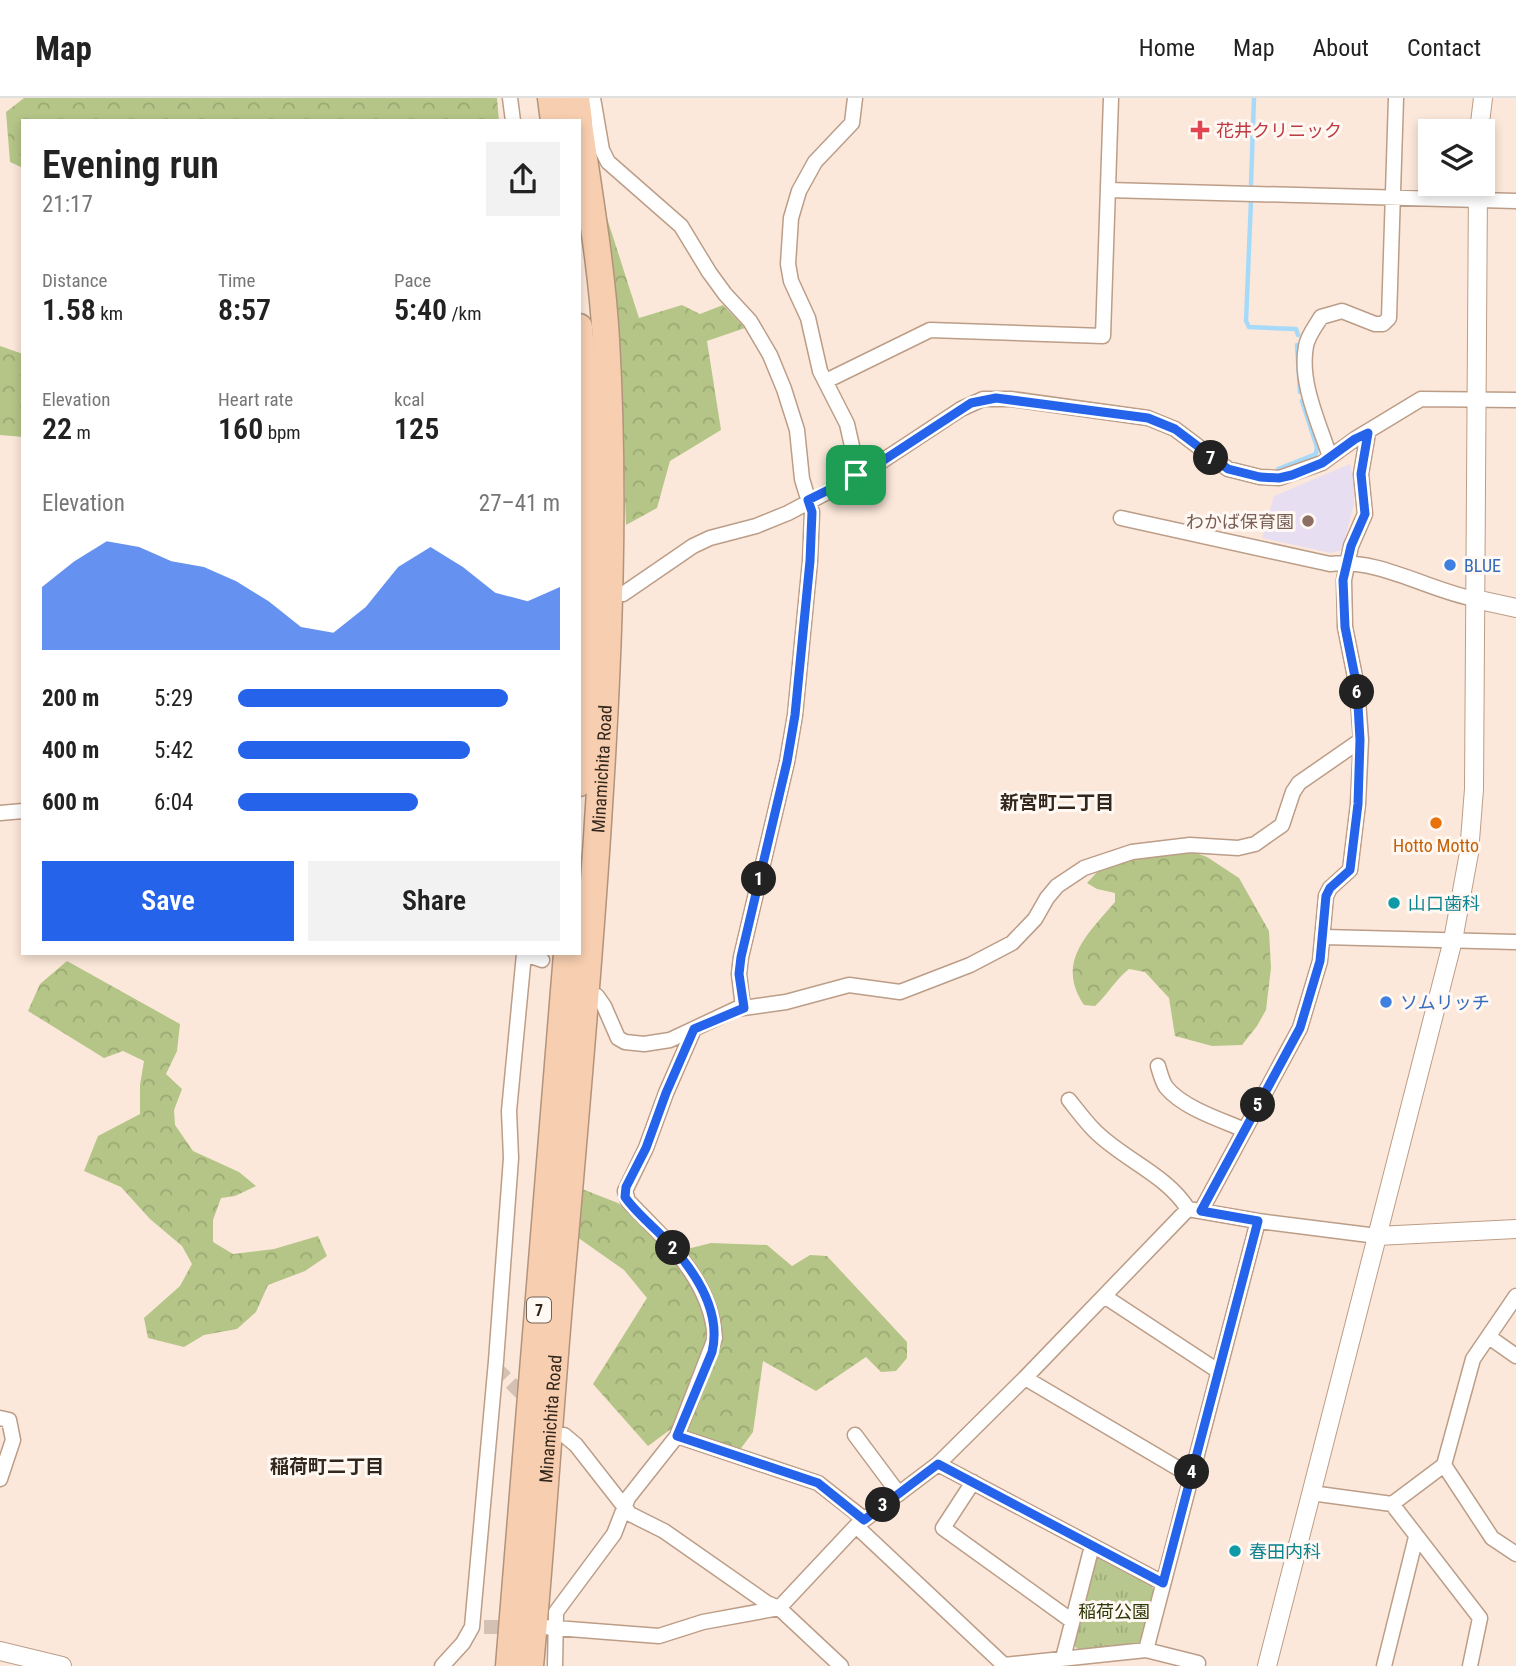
<!DOCTYPE html>
<meta charset="utf-8">
<style>
body{margin:0;font-family:"Roboto Condensed","Noto Sans JP",sans-serif;background:#f2f2f2;color:#222;height:100vh;display:flex;flex-direction:column;font-size:26px;white-space:nowrap}
*{box-sizing:border-box;margin:0}
p{font-size:23px;color:#767676}
.icon{flex:none;width:38px;height:38px;fill:none;stroke:currentColor;stroke-width:2;stroke-linecap:round;stroke-linejoin:round}
.map{position:relative;flex:1;overflow:hidden}
.details{position:absolute;left:21px;top:21px;width:560px;height:836px;display:flex;flex-direction:column;background:#fff;border-radius:0px;box-shadow:0 4px 10px #0003}
.details>*{flex:none}
.fabs{position:absolute;left:1418px;top:21px;display:grid;gap:14px}
.fabs a{display:grid;place-items:center;width:77px;height:77px;border-radius:0px;background:#fff;box-shadow:0 4px 10px #0003;font-size:35px}
.pin{position:absolute;display:grid;place-items:center;width:60px;height:60px;color:#fff;margin:-30px;border-radius:14px;box-shadow:0 4px 10px #0006}
.km{position:absolute;width:35px;height:35px;margin:-18px;border-radius:50%;background:#222;color:#fff;font-size:19px;line-height:35px;text-align:center}
.round{display:grid;place-items:center;flex:none;width:74px;height:74px;border-radius:0px;background:#f2f2f2}
.headline{display:flex;align-items:center;justify-content:space-between;height:119px;padding:0 21px}
h1{font-size:38px;font-weight:600;line-height:52px}
.figures{display:grid;grid-template-columns:repeat(3,1fr);gap:10px;height:119px;padding:7px 21px}
.figures div{display:grid;align-content:center}
.figures b{font-size:30px;font-weight:600}
.figures small{font-size:19px;font-weight:400}
.figures p{font-size:19px}
.chart{height:196px;padding:14px 21px}
.chart p{display:flex;justify-content:space-between}
.chart svg{width:100%;height:126px;margin-top:7px;fill:#2563eb;opacity:.7}
.action{display:flex;gap:14px;margin-top:auto;padding:14px 21px}
.action a{flex:1;height:80px;border-radius:0px;background:#2563eb;color:#fff;font-size:28px;font-weight:600;line-height:80px;text-align:center}
.action a+a{background:#f2f2f2;color:#222}
ul{padding:0 21px;list-style:none;font-size:23px}
li{display:grid;grid-template-columns:112px 84px 1fr;align-items:center;height:52px}
li i{height:18px;border-radius:9px;background:#2563eb}
header{display:flex;align-items:center;gap:42px;box-sizing:border-box;height:98px;padding:0 35px;background:#fff;border-bottom:2px solid #e0e0e0}
header strong{font-size:33px}
nav{display:flex;gap:38px;margin-inline-start:auto;font-size:24px}
.map>svg:first-child{display:block}
.education{fill:#e8def2}
.forest{fill:url(#forest-crowns)}
.park{fill:url(#park-tufts)}
.lines{fill:none;stroke-linecap:round;stroke-linejoin:round}
.stream{stroke:#a7daf9;stroke-width:4.5}
.minor-tunnel{stroke:#d4c1b4;stroke-width:14;stroke-dasharray:14 7;stroke-linecap:butt}
.minor-casing{stroke:#bc9d87;stroke-width:17}
.tertiary-casing{stroke:#bc9d87;stroke-width:20}
.motorway-casing{stroke:#b2937c;stroke-width:29}
.minor{stroke:#fff;stroke-width:14}
.tertiary{stroke:#fff;stroke-width:18}
.motorway{stroke:#f7ceaf;stroke-width:26}
.route-casing{stroke:#fff;stroke-width:14}
.route{stroke:#2563eb;stroke-width:9}
.health-dot{fill:#e0444e;stroke:#fff8f3;stroke-width:2.5}
.education-dot{fill:#8d6e63;stroke:#fff8f3;stroke-width:2.5}
.shop-dot{fill:#3f7fe0;stroke:#fff8f3;stroke-width:2.5}
.food-dot{fill:#e8710a;stroke:#fff8f3;stroke-width:2.5}
.culture-dot{fill:#0f9aa8;stroke:#fff8f3;stroke-width:2.5}
.labels{text-anchor:middle;dominant-baseline:central;stroke-width:6;stroke-linejoin:round;paint-order:stroke}
.shield{fill:#fff8f3;stroke:#70655d;stroke-width:2}
.shield-label{font-size:16px;font-weight:bold;fill:#32261d}
.health-label{font-size:18px;fill:#be3a42;stroke:#fff8f3;text-anchor:start}
.education-label{font-size:18px;fill:#785e54;stroke:#fff8f3;text-anchor:end}
.shop-label{font-size:18px;fill:#366cbe;stroke:#fff8f3;text-anchor:start}
.street-label{font-size:18px;fill:#32261d;stroke:#fff8f3}
.food-label{font-size:18px;fill:#c56008;stroke:#fff8f3}
.culture-label{font-size:18px;fill:#0d838f;stroke:#fff8f3;text-anchor:start}
.park-label{font-size:18px;fill:#2e3808;stroke:#fff8f3}
.neighbourhood-label{font-size:19px;font-weight:bold;fill:#32261d;stroke:#fff8f3}
</style>
<header>
<strong>Map</strong>
<nav><a>Home</a><a>Map</a><a>About</a><a>Contact</a></nav>
</header>
<div class="map">
<svg width="1516" height="1568" viewBox="0 0 1516 1568">
<defs>
<pattern id="forest-crowns" width="20" height="18" patternUnits="userSpaceOnUse" patternTransform="scale(1.75)"><rect width="20" height="18" fill="#b4c587"/><path d="M2 6a3 3 0 1 1 6 0M12 15a3 3 0 1 1 6 0" fill="none" stroke="#9ba974"/></pattern>
<pattern id="park-tufts" width="24" height="20" patternUnits="userSpaceOnUse" patternTransform="scale(1.75)"><rect width="24" height="20" fill="#b7c78e"/><path d="M3 7l-1-3M5 7V3M7 7l1-3M15 17l-1-3M17 17v-4M19 17l1-3" fill="none" stroke="#9eab7a"/></pattern>
</defs>
<rect width="100%" height="100%" fill="#fce8da"/>
<!-- education -->
<path class="education" d="M1350,366l4,17v23l-12,46 -11,3 -69,-15 12,-42z"/>
<!-- forest -->
<path class="forest" d="M24,0h473l2,23h-476v47l-13,-6 -4,-50z
M606,117l33,103 43,-13 18,9 23,-9 22,23 -38,13 14,89 -51,31 -13,47 -31,17 -4,-109z
M0,248l23,8v83l-23,-2z
M1193,754l14,5 32,21 30,53 2,37 -5,42 -9,16 -15,19 -30,1 -37,-10 -6,-38 -24,-26 -16,-3c-14,11 -21,25 -34,37l-11,-1c-29,-43 4,-71 31,-103v-9l-18,-4 -10,-6 12,-13 31,-10z
M67,863l113,63 -3,27 -11,23 16,15 -8,21 1,15 18,26 46,21 17,14 -21,10 -14,2 -8,22v22l20,12 41,-5 44,-13 9,20 -22,15 -37,14 -12,27 -19,17 -33,6 -20,12 -36,-9 -4,-20 36,-32 12,-22 -10,-18 -32,-27 -29,-32 -37,-16 14,-35 42,-22v-29l4,-24 -21,-10 -19,7 -76,-47 12,-27z
M582,1091l36,14 59,55 10,-9 24,-6 56,2 25,21 18,-11 17,1 80,86v16l-11,13 -15,1 -15,-15 -50,34 -53,-30 -10,71 -14,19 -68,-22 -23,17 -55,-62 54,-86 -23,-28 -47,-33z"/>
<!-- park -->
<path class="park" d="M1099,1459l52,27 3,7 -13,49 -4,5 -58,5 -8,-7 22,-84z"/>
<g class="lines">
<!-- stream -->
<path class="stream" d="M1251,86l3,-86
M1251,103l-5,120 3,6 47,2 2,6
M1297,247l3,47
M1278,371l38,-15 1,-7 -15,-46"/>
<!-- minor-tunnel -->
<path class="minor-tunnel" d="M496,1270l36,36
M484,1529h34"/>
<defs>
<path id="minor" d="M510,0l3,23
M593,0l9,52 6,12 73,64 28,46 16,22 25,27 20,34 14,34 13,41 5,49 10,33 -2,49 -15,154 -8,47 -46,195 -2,17 4,34
M855,0l-3,25 -37,39 -16,29 -8,27 -3,46 3,17 17,37 12,53 27,53 10,44 -1,7
M1108,92l408,11
M826,283l104,-51 173,6 8,-238
M1330,359c-11,-34 -31,-75 -24,-111 2,-11 10,-20 15,-29l21,-6 33,13h8l6,-6 7,-220
M1121,420l209,46c50,-6 97,26 145,35
M623,496l70,-48 17,-8 46,-12 32,-13 79,-42 94,-62 22,-10h28l137,19 27,11 53,40 32,8 19,1 43,-15 33,-24 66,-40 95,1
M0,715l23,-2
M1324,839l192,5
M525,856l17,6
M597,898l7,10 14,32 7,4 19,2 26,-4 66,-31 50,-7 63,-17 51,7 70,-27 42,-22 23,-24 12,-21 10,-12 27,-18 48,-16 58,-7 48,3 17,-4 27,-19 11,-33 6,-9 62,-43
M1158,968c2,7 4,15 8,21 17,21 55,33 79,43
M1069,1002c8,10 16,21 25,30 28,29 72,44 94,79
M1201,1113l99,-183 20,-67 6,-65 4,-8 20,-18 8,-66 3,-64 -4,-53 -12,-60 -1,-47 7,-34 14,-32 -4,-40 7,-41
M1104,1198l114,75
M1489,1239l27,19
M1025,1280l166,98
M0,1320l9,2 4,20 -13,39
M564,1337l12,10 54,69 34,17 103,72 12,5 62,58
M855,1337l44,59
M677,1338l141,47 46,36
M938,1366l225,119
M1444,1367l48,73 24,16
M973,1384l-30,46 129,93
M1311,1395l81,11 52,-39 29,-106 43,-63
M1392,1406l88,114 -10,48
M856,1428l148,139 142,-15 52,13
M543,1529l116,9 44,-14 76,-14 77,-82 82,-62 87,-86 163,-169 70,12 119,15
M1146,1552l112,-429
M1063,1560l29,-112
M442,1568l21,-23 9,-16 24,-266 15,-203 -2,-47 15,-157
M555,1568l1,-54 58,-78 14,-36 49,-62 38,-98c-4,-58 -49,-98 -87,-137l-3,-10 21,-43 20,-55 28,-64
M1384,1568l32,-129"/>
<path id="tertiary" d="M1479,33l4,-33
M1475,501l41,9
M1377,1138l139,-7
M0,1553l62,15
M1267,1568l186,-726 16,-87 5,-64 4,-605"/>
<g id="motorway">
<path d="M551,0l3,23"/>
<path d="M576,0l3,23"/>
<path d="M579,229c15,152 9,304 0,456"/>
<path d="M509,1568l58,-712"/>
<path id="s1" d="M530,1568c13,-139 21,-279 34,-418 13,-147 26,-295 35,-442 10,-155 16,-311 7,-466 -4,-72 -17,-144 -27,-216"/>
</g>
</defs>
<!-- minor casing -->
<use href="#minor" class="minor-casing"/>
<!-- tertiary casing -->
<use href="#tertiary" class="tertiary-casing"/>
<!-- motorway casing -->
<use href="#motorway" class="motorway-casing"/>
<!-- minor -->
<use href="#minor" class="minor"/>
<!-- tertiary -->
<use href="#tertiary" class="tertiary"/>
<!-- motorway -->
<use href="#motorway" class="motorway"/>
</g>
<g class="lines">
<defs>
<path id="route" d="M996,300l152,20 27,11 53,40 32,8 19,1 13,-3 30,-12 33,-24 13,-6 -7,41 4,40 -14,32 -8,34 2,47 12,60 3,53 -2,64 -8,66 -20,18 -4,8 -6,65 -20,67 -99,183 57,10 -95,362 -225,-119 -74,56 -46,-37 -141,-47 35,-84c10,-41 -18,-82 -45,-111 -14,-15 -31,-28 -42,-44l1,-10 20,-39 20,-55 28,-64 50,-21 -5,-34 2,-17 46,-195 8,-47 15,-154 2,-49 -4,-12 59,-29 104,-68z"/>
</defs>
<!-- route casing -->
<use href="#route" class="route-casing"/>
<!-- route -->
<use href="#route" class="route"/>
</g>
<!-- markers -->
<path class="health-dot" d="M1196.5 21.5h7v7h7v7h-7v7h-7v-7h-7v-7h7z"/>
<circle class="education-dot" cx="1308" cy="423" r="7"/>
<g class="shop-dot">
<circle cx="1450" cy="467" r="7"/>
<circle cx="1386" cy="904" r="7"/>
</g>
<circle class="food-dot" cx="1436" cy="725" r="7"/>
<g class="culture-dot">
<circle cx="1394" cy="805" r="7"/>
<circle cx="1235" cy="1453" r="7"/>
</g>
<g class="labels">
<!-- shield labels -->
<rect class="shield" x="527" y="1199.5" width="24" height="25" rx="5"/>
<g class="shield-label">
<text x="539" y="1212">7</text>
</g>
<!-- health labels -->
<g class="health-label">
<text x="1216" y="32">花井クリニック</text>
</g>
<!-- education labels -->
<g class="education-label">
<text x="1294" y="423">わかば保育園</text>
</g>
<!-- shop labels -->
<g class="shop-label">
<text x="1464" y="467">BLUE</text>
<text x="1400" y="904">ソムリッチ</text>
</g>
<!-- street labels -->
<g class="street-label">
<text stroke="none"><textPath href="#s1" startOffset="900">Minamichita Road</textPath></text>
<text stroke="none"><textPath href="#s1" startOffset="248">Minamichita Road</textPath></text>
</g>
<!-- food labels -->
<g class="food-label">
<text x="1436" y="747">Hotto Motto</text>
</g>
<!-- culture labels -->
<g class="culture-label">
<text x="1408" y="805">山口歯科</text>
<text x="1249" y="1453">春田内科</text>
</g>
<!-- park labels -->
<g class="park-label">
<text x="1114" y="1513">稲荷公園</text>
</g>
<!-- neighbourhood labels -->
<g class="neighbourhood-label">
<text x="1057" y="704">新宮町二丁目</text>
<text x="327" y="1368">稲荷町二丁目</text>
</g>
</g>
</svg>
<div class="fabs">
<a><svg class="icon" aria-label="layers" viewBox="0 0 24 24"><path d="M12 4l9 5-9 5-9-5zM3 14l9 5 9-5"/></svg></a>
</div>
<div class="pin" style="left:856px;top:377px;background:#1e9e55"><svg class="icon" aria-label="arrive" viewBox="0 0 24 24"><path d="M6 21V4h12l-3 4 3 4H6"/></svg></div>
<b class="km" style="left:759px;top:781px">1</b>
<b class="km" style="left:673px;top:1150px">2</b>
<b class="km" style="left:883px;top:1407px">3</b>
<b class="km" style="left:1192px;top:1374px">4</b>
<b class="km" style="left:1258px;top:1007px">5</b>
<b class="km" style="left:1357px;top:594px">6</b>
<b class="km" style="left:1211px;top:360px">7</b>
<section class="details">
<div class="headline"><div><h1>Evening run</h1><p>21:17</p></div><a class="round"><svg class="icon" aria-label="share" viewBox="0 0 24 24"><path d="M12 15V3M7 8l5-5 5 5M5 13v7h14v-7"/></svg></a></div>
<div class="figures">
<div><p>Distance</p><b>1.58<small> km</small></b></div>
<div><p>Time</p><b>8:57</b></div>
<div><p>Pace</p><b>5:40<small> /km</small></b></div>
</div>
<div class="figures">
<div><p>Elevation</p><b>22<small> m</small></b></div>
<div><p>Heart rate</p><b>160<small> bpm</small></b></div>
<div><p>kcal</p><b>125</b></div>
</div>
<div class="chart"><p><span>Elevation</span>27–41 m</p>
<svg viewBox="0 0 160 44" preserveAspectRatio="none"><path d="M0 44V22L10 13L20 6L30 8L40 13L50 15L60 20L70 27L80 36L90 38L100 29L110 15L120 8L130 15L140 24L150 27L160 22V44z"/></svg>
</div>
<ul>
<li><b>200 m</b>5:29<i style="width:84%"></i></li>
<li><b>400 m</b>5:42<i style="width:72%"></i></li>
<li><b>600 m</b>6:04<i style="width:56%"></i></li>
</ul>
<div class="action"><a>Save</a><a>Share</a></div>
</section>
</div>
